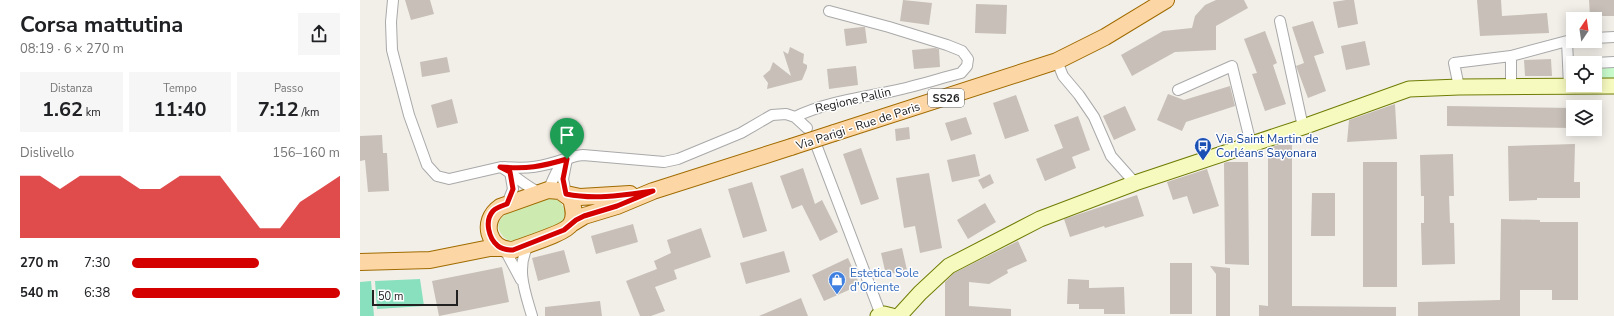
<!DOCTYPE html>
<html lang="it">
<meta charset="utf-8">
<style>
body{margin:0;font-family:"Nunito Sans",sans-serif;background:#f6f6f6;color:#202124;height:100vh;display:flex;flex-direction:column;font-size:15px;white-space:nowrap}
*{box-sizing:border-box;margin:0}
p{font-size:13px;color:#757577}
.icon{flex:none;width:22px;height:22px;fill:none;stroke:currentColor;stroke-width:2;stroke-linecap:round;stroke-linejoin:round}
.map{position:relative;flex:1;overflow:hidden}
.panel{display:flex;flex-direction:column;background:#fff;width:360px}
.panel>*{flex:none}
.needle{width:26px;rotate:13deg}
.tools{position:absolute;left:1206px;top:12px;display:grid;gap:8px}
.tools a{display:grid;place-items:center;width:36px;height:36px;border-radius:0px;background:#fff;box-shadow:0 2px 10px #0003;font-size:20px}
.scale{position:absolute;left:12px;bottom:10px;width:86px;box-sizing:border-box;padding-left:4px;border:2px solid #222;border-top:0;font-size:11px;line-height:14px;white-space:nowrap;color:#222;-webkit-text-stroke:3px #fff;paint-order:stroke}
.pin{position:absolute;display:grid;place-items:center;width:34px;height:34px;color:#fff;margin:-41px -17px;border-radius:50% 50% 50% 0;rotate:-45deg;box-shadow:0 0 4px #0007}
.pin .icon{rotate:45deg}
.round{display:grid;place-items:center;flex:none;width:42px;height:42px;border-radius:0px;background:#f6f6f6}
.headline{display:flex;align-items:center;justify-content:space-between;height:68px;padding:0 20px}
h1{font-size:22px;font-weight:700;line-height:30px}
.stats{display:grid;grid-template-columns:repeat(3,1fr);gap:6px;height:68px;padding:4px 20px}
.stats div{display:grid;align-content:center;border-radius:0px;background:#f6f6f6;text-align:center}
.stats b{font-size:20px;font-weight:700}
.stats small{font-size:11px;font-weight:400}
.stats p{font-size:11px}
.chart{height:112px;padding:8px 20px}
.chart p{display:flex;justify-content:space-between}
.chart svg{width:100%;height:72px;margin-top:4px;fill:#d40000;opacity:.7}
ul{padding:0 20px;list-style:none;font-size:13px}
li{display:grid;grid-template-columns:64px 48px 1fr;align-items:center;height:30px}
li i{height:10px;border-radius:5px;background:#d40000}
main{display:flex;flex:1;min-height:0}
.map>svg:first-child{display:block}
.grass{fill:#cdebb0}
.park{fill:#c8facc}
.pitch{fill:#88e0be}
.building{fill:#c7bfb8}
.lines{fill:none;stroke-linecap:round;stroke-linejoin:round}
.street-casing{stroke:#a9a9a9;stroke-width:12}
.secondary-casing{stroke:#707d05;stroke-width:17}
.primary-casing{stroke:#a06b00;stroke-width:18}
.street{stroke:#fff;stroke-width:10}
.secondary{stroke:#f7fabf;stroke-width:15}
.primary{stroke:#fcd6a4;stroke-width:16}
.primary-bridge-casing{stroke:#a06b00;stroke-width:18;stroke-linecap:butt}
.primary-bridge{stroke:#fcd6a4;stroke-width:16}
.route-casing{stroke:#fff;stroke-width:8}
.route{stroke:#d40000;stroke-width:5}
.labels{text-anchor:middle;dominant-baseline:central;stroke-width:3;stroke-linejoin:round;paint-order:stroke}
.shield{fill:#fff;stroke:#646464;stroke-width:1}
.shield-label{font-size:11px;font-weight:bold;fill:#222}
.street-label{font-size:12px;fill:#222;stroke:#fff}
.transit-label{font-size:12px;fill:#164399;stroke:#fff;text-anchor:start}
.shop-label{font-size:12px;fill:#366cbe;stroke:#fff;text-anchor:start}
</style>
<main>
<section class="panel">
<div class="headline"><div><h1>Corsa mattutina</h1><p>08:19 · 6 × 270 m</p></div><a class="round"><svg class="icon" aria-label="share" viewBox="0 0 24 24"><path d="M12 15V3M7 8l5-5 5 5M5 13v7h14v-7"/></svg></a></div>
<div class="stats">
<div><p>Distanza</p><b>1.62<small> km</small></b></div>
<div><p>Tempo</p><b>11:40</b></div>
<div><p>Passo</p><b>7:12<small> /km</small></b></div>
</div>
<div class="chart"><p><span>Dislivello</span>156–160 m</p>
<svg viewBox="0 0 160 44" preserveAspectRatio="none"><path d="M0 44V6L10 6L20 14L30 6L40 6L50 6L60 14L70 14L80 6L90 6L100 6L110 22L120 38L130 38L140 22L150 14L160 6V44z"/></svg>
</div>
<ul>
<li><b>270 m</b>7:30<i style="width:61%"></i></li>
<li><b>540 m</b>6:38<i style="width:100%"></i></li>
</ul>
</section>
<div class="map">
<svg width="1254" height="316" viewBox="0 0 1254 316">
<rect width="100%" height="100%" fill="#f2efe9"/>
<!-- grass -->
<path class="grass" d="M192,197c12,5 16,15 9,27 -10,4 -36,17 -46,18 -5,0 -10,-3 -13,-7 -18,-23 36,-34 50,-38z"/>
<!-- park -->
<path class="park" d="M1254,66v15l-19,1v-15z"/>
<!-- pitch -->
<path class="pitch" d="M60,279l4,27 -47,3 -2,-28z
M11,281l3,35h-14v-34z"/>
<!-- building -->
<path class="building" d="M45,0h25l4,14 -23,6z
M543,0l29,3 -3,22 -29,-4z
M856,0h28l4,8 -32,18v24l-41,2 -43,24 -11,-21 42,-24 29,-3 3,-12 10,-11z
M986,0h8l4,24 -20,4 -5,-26z
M1117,0h24l1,16 45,-3 2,20 -69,3z
M1229,0h25v16h-24z
M616,4l31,1 -1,29 -31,-1z
M953,21l11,32 -10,3 12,35 -18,7 -12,-32 8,-3 -12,-36z
M502,27h3l2,16 -21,3 -2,-17z
M905,31l12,32 -4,2 13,39 -21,7 -13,-37 5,-1 -13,-34z
M1005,41l5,24 -24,5 -5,-24z
M430,47l14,7 -1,9 4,2v3l-5,12 -35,9 1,-6 -5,-7 7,-6 3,-8 18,14 -8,-25 5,3z
M575,48l4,1 1,18 -26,2 -2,-19z
M87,57l3,15 -28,5 -2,-15z
M1191,59l1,17h-27l-1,-16z
M496,66l2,19 -29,4 -2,-20z
M870,86l5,20 -49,16 -4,9 -25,-11 11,-26 16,6z
M656,95l13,36 -24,8 -12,-36z
M92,99l6,24 -21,5 -6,-23z
M1035,104l2,35 -50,3 2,-22z
M765,106l11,24 -22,10 -11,-24z
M1087,106l126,2v20l-126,-2z
M718,116l12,34 -18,7 4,11 -31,13 -9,-22 27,-11 -9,-23z
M606,117l6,17 -21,7 -6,-18z
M549,127l1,12 -14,2 -1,-12z
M22,135l1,18h4l2,38 -21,1 -3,-32 -5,1v-25z
M1215,144l-1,38h6v16h-43v2l-28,1 -1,-55z
M918,145h14v161l104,1v9h-137v-11l9,1v-158z
M501,148l18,51 -18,6 -18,-51z
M615,154l5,22 -28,6 -5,-22z
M1093,154l1,42h-5l1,27h4l1,41 -33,1 -1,-42h3v-27h-3l-1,-41z
M867,162h21l1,103 -24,-1 -1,-101z
M1003,162h34v125h-34z
M443,168l12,36 7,-4 16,32 -18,9 -18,-36 -10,4 -12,-33z
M847,169l12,37 -26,8 -6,-18 -14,4 -6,-18z
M569,173l13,75 -22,5 -5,-27 -11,2 -8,-50z
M630,174l4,9 -11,6 -5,-9z
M392,182l15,49 -24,7 -15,-49z
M952,193h23v43h-24z
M777,195l7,21 -39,12 -1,-2 -34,11 -6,-18z
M625,203l11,19 -28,17 -11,-19z
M1141,219l39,1v2h38v78h-26v-10h-32v26h-102v-14l82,-2z
M273,224l5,18 -42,12 -5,-18z
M341,228l10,29 -37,13 3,9 -22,8 10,24 -14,5h-11l-14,-35 31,-12 -3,-8 17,-8 -4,-13z
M658,241l9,20 -20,9 1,3 -19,11 -20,-2v24l42,3v7h-66v-34l9,-9z
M542,248l5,22 -21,5 -5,-22z
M204,250l6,22 -32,9 -6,-23z
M424,251l6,21 -44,12 -6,-21z
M488,258l12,27 -36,16 -12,-26z
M810,263h22v51h-22z
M850,266l20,2v48h-14v-42z
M142,267l7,35 -70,14 -7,-35z
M708,279l21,1v8l35,-1 1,27h-21v-5h-25v-5h-12z
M441,298l7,18h-49z
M240,301l2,15h-57v-9z"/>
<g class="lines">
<defs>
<path id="street" d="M33,0l-2,22 1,28 17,65 18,50 10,11 12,3 52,-12c13,8 24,19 39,26
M920,21l23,106
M1235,38l19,-1
M1151,56v31
M697,61l6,15 16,19 15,22 17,39 24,27
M1235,63l19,-1
M1209,86l-2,-45h5
M1099,87l-5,-24 57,-7 56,-15
M818,90l54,-24 19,78
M435,117l12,11
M457,147l64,168
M144,167c25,2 37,0 61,-8
M188,190c10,-19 10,-33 35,-35l81,7 14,-3 63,-26 31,-18 14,-1 9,3c31,-15 64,-19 98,-26 23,-5 45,-12 68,-18l6,-7 1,-7 -6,-8 -15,-6 -58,-18 -60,-16
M206,194l-3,-15 4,-20
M147,204l6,-15 -3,-17
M169,244c-14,23 -4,48 3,72
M145,250l16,30"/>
<path id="secondary" d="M518,316l6,-2 8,2
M539,316l21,-23 29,-27 91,-47 95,-36 168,-56 106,-38 50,-2 155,-1"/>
<path id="primary" d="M474,133l223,-72 48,-24 61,-37
M188,190l12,1 11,8c2,8 5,17 0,25 -5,9 -46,21 -58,26 -25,0 -33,-29 -13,-43z
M206,194l14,3 50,-3
M211,224l13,-8 33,-10 36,-15 138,-44
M0,262l70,-2 60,-12h11"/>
</defs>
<!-- street casing -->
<use href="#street" class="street-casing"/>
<!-- secondary casing -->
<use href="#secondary" class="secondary-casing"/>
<!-- primary casing -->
<use href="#primary" class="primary-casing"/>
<!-- street -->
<use href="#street" class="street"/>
<!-- secondary -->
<use href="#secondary" class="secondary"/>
<!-- primary -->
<use href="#primary" class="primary"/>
<defs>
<path id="primary-bridge" d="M431,147l43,-14"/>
</defs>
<!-- primary-bridge casing -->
<use href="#primary-bridge" class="primary-bridge-casing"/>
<!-- primary-bridge -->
<use href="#primary-bridge" class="primary-bridge"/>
</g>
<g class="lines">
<defs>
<path id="route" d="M207,159l-4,20 3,15c29,6 58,1 87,-3l-36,15 -33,10 -8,4 -12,10 -51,20c-5,0 -10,0 -15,-4 -9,-7 -14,-25 -5,-35 4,-4 9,-5 14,-7l6,-15 -3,-17 -10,-5c28,2 40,0 67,-8z"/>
</defs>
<!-- route casing -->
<use href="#route" class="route-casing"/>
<!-- route -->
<use href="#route" class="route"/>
</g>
<!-- icons -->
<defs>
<symbol id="bus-pin" viewBox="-11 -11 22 30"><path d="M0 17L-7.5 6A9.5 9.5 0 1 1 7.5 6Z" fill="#1a4fb4" stroke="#fff"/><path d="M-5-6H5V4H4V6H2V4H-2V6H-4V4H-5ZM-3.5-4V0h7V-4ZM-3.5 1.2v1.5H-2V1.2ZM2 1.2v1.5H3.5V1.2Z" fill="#fff"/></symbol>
<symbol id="shop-pin" viewBox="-11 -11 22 30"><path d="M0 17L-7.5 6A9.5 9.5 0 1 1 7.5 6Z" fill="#3f7fe0" stroke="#fff"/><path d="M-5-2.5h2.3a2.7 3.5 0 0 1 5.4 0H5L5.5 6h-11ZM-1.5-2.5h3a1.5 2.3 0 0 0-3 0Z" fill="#fff"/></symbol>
</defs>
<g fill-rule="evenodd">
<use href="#bus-pin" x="833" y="136" width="20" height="27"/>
<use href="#shop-pin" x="467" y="270" width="20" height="27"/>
</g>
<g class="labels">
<!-- shield labels -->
<rect class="shield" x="568" y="89" width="36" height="18" rx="3"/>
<g class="shield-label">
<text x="586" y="98">SS26</text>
</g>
<!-- street labels -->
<g class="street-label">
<text transform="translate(493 100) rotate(-13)">Regione Pallin</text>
<text transform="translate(498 126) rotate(-18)">Via Parigi - Rue de Paris</text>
</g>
<!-- transit labels -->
<g class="transit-label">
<text x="856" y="139">Via Saint Martin de<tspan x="856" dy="14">Corléans Sayonara</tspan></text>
</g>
<!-- shop labels -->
<g class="shop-label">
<text x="490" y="273">Estetica Sole<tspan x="490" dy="14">d'Oriente</tspan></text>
</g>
</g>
</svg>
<div class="tools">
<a><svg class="needle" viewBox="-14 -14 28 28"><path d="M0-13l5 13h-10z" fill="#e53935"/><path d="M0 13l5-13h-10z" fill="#757577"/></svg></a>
<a><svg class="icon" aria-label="locate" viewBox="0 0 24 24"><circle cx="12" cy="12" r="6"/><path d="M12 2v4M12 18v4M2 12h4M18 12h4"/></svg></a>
<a><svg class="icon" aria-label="layers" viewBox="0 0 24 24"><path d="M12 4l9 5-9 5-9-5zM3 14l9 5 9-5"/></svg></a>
</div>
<div class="scale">50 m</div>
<div class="pin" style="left:207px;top:159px;background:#1e9e55"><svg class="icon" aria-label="arrive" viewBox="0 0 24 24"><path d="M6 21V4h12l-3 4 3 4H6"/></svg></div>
</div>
</main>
